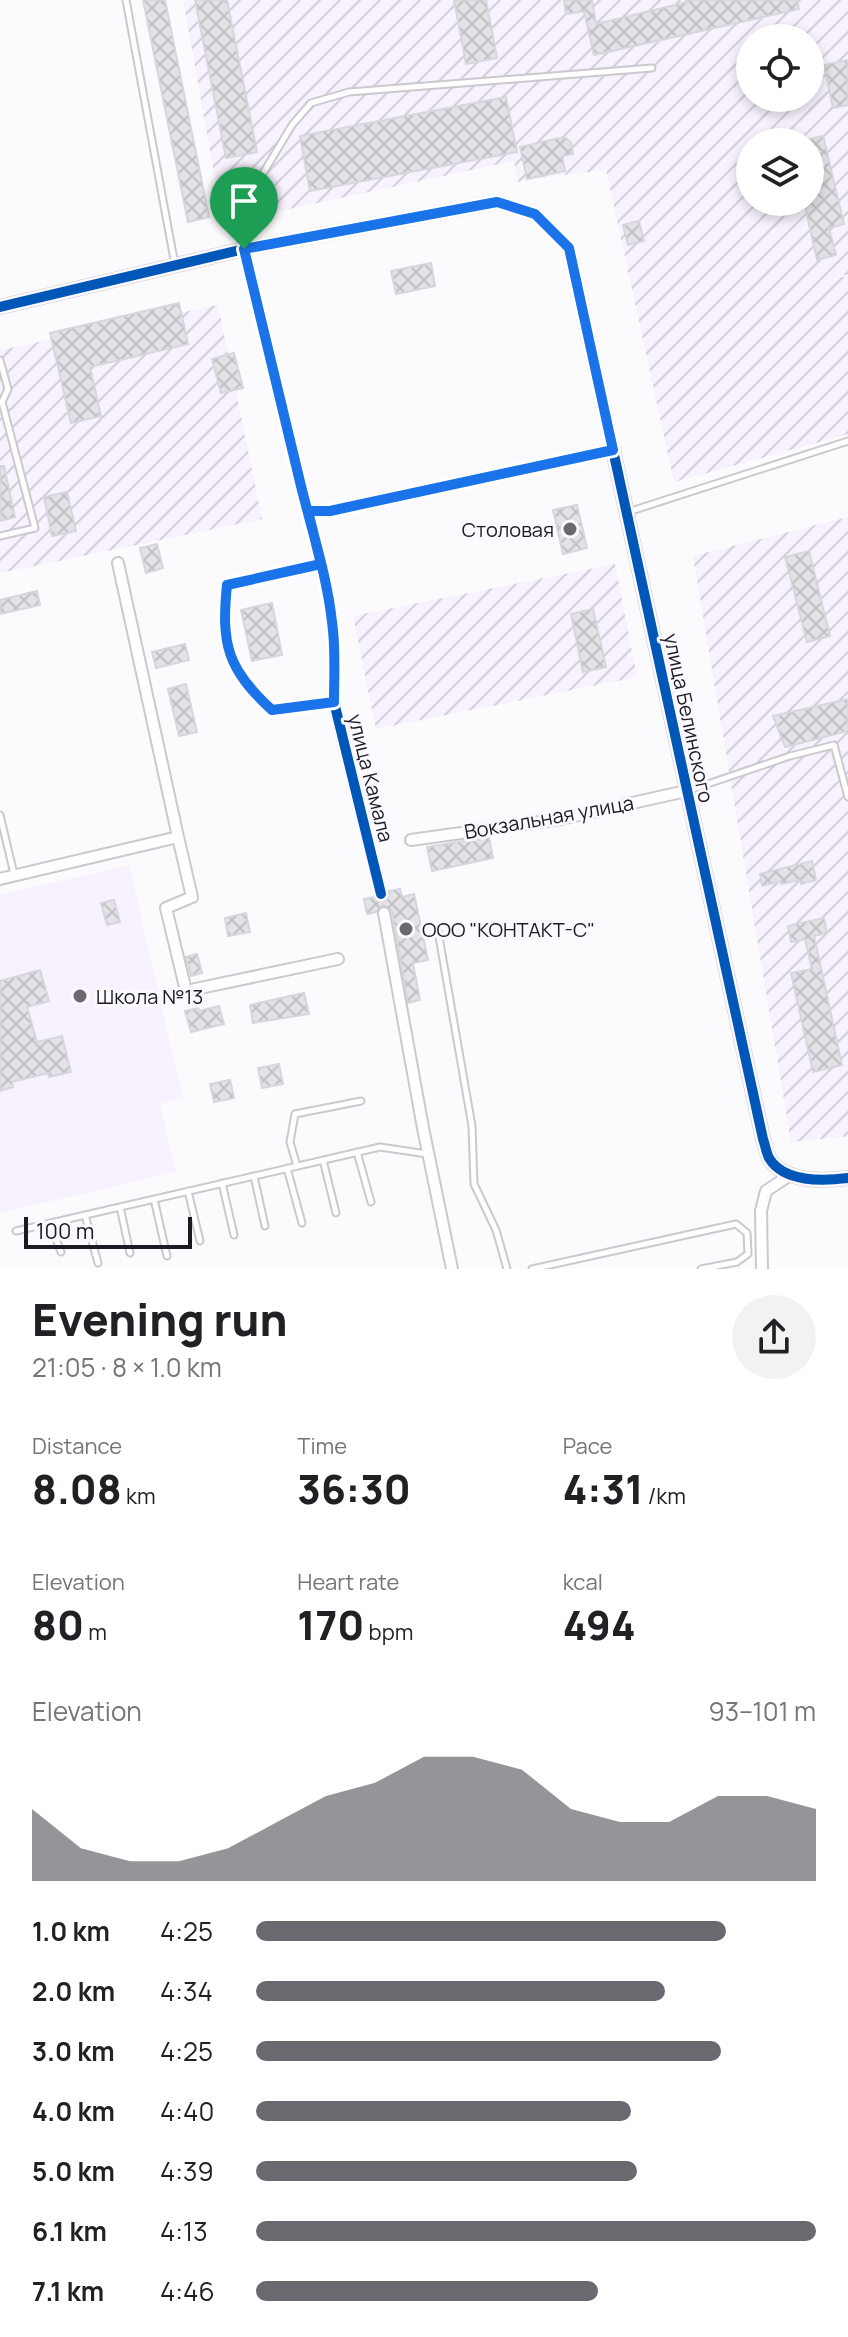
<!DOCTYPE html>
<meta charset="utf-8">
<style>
body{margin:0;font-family:Manrope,sans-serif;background:#f2f2f2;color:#202124;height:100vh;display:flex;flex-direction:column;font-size:30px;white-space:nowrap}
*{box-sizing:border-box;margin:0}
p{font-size:26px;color:#757577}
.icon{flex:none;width:44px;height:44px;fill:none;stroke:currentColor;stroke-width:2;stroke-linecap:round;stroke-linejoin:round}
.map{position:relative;height:1269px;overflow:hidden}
.details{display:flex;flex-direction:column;background:#fff;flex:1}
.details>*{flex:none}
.controls{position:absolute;left:736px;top:24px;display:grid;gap:16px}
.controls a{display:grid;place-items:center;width:88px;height:88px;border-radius:50%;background:#fff;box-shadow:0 4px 12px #0003;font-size:40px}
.scale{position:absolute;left:24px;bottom:20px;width:168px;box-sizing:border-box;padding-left:8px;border:4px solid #1e1a23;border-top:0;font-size:22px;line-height:28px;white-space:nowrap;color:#1e1a23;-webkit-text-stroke:6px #fbf9fd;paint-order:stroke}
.pin{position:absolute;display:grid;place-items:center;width:68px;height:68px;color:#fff;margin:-82px -34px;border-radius:50% 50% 50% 0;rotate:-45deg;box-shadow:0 0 8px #0007}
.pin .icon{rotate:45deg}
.round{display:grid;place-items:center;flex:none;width:84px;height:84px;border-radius:42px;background:#f2f2f2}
.overview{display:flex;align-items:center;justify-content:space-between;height:136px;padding:0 32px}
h1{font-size:44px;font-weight:800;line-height:60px}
.metrics{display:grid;grid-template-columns:repeat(3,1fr);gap:12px;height:136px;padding:8px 32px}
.metrics div{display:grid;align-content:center}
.metrics b{font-size:40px;font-weight:800}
.metrics small{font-size:22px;font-weight:400}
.metrics p{font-size:22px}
.chart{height:224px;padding:16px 32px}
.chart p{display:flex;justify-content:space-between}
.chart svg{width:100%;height:144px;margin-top:8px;fill:#6b686f;opacity:.7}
ul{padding:0 32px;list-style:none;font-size:26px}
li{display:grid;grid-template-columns:128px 96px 1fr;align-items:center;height:60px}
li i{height:20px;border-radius:10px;background:#6b686f}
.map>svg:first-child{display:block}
.built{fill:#f7f2fd}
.industrial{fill:url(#industrial-furrows);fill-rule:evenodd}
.building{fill:url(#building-cross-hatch);stroke:#d6d7dc;stroke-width:2}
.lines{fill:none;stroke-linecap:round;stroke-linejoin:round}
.service-casing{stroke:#ccc9ce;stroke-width:9}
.minor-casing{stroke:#ccc9ce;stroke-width:14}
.tertiary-casing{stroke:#ccc9ce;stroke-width:16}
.service{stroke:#fefeff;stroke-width:5}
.minor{stroke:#fefeff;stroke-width:10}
.tertiary{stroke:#fefeff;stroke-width:12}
.cycleway-casing{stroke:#fbf9fd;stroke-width:15}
.cycleway{stroke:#0057b8;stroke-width:10}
.route-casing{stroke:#fff;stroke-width:16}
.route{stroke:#1a73e8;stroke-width:10}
.poi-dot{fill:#6b686f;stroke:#fbf9fd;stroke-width:3}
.labels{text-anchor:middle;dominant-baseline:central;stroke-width:6;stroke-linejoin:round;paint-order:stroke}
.poi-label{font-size:20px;fill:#1e1a23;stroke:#fbf9fd;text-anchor:start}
.street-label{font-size:20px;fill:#1e1a23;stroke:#fbf9fd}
</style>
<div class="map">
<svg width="848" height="1269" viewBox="0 0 848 1269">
<defs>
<pattern id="industrial-furrows" width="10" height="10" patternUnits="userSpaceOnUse" patternTransform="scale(2)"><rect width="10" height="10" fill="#f7f2fd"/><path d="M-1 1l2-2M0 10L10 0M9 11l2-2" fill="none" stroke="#d3cfd9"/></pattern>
<pattern id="building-cross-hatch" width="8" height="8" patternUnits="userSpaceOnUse" patternTransform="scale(2)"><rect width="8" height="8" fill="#e2e2e7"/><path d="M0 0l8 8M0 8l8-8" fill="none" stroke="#c1c1c6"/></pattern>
</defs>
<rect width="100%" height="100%" fill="#fbfafc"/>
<!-- built -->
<path class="built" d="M129,865l54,233 -23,6 16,68 -176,41v-318z"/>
<!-- industrial -->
<path class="industrial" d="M183,0h665v274l-12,4 12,-2v158l-174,48 -68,-312 -79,9 -9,3 -4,-21 -291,62zM750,38h60v60h-60zM750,142h60v60h-60z
M218,305l44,214 -262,54v-223z
M848,517v619l-57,6 -98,-586z
M615,564l22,113 -261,52 -23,-113z"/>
<!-- building -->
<path class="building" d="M143,0h22l44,217 -21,5z
M195,0h32l30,152 -31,6z
M454,0h32l11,58 -31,6z
M564,0h28l4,24 91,-22 -1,-2h111l2,9 -205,46 -10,-44 -18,3z
M848,60v45l-15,3 -9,-43z
M506,97l11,55 -207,39 -10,-55z
M823,136l21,88 -15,4 7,27 -19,5 -13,-58h6v-63z
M564,137l7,5 2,12 -11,2 3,15 -38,8 -7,-32z
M639,221l5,20 -16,4 -5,-20z
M431,263l4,23 -39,8 -5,-23z
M179,303l9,41 -98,23 11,49 -30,7 -21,-90z
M234,353l9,35 -22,5 -9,-34z
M0,466h4l11,51 -15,4z
M67,492l9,39 -24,5 -8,-39z
M577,505l10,43 -24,6 -10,-44z
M157,544l6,24 -17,5 -6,-25z
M809,551l21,85 -23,6 -22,-85z
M37,591l3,14 -40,9v-14z
M272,603l10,52 -30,6 -11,-51z
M593,609l13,58 -23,5 -12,-58z
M185,644l4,16 -33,8 -4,-16z
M186,684l11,48 -18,4 -11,-47z
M848,699v32l-63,16 -12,-31z
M489,837l4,21 -61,13 -5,-24z
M812,861l4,19 -15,4 -1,-4 -19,4v-3l-19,5 -2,-12z
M400,889l2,8 12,-3 14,66 -15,3 7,37 -12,3 -16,-92 -9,-6 -7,7 -9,2 -3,-15 10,-2 4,4h6l4,-4 1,-6z
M114,900l6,22 -13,3 -6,-22z
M246,913l4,19 -22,4 -3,-18z
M824,918l3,15 -13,3 28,129 -29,7 -22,-99 21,-4 -7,-30 -14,3 -3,-16z
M197,954l5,19 -11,3 -5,-19z
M40,970l9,31 -22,6 10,35 25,-6 9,36 -22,5 -1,-4 -36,9 1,5 -13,4v-110z
M304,993l5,21 -56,9 -3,-18z
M219,1006l5,18 -33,8 -6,-21 13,-3 1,3z
M279,1064l4,20 -21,4 -4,-20z
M230,1080l4,18 -20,4 -4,-18z"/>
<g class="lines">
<defs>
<path id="service" d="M126,0l49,265
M243,248l-8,-28 57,-95 19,-22 38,-11 303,-24
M0,360l8,29 -6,13 33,126 -35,8
M309,511h21l282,-60
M628,512l220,-71
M320,565l-93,20c-6,59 0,84 45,125l61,-8
M687,791l103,-35 44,-11 14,52
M0,815l14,59
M438,931l34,195 2,58 22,46 11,39
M357,1152l14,50
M323,1160l13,53
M297,1166l-7,-24 5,-28 66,-13
M287,1168l15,55
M254,1176l11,50
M222,1183l12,52
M188,1191l12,50
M154,1199l13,57
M120,1207l10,46
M85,1215l13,48
M50,1223l11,29
M16,1231l364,-84 47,7
M532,1269l204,-45 11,9 1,21 -11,8 -36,7"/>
<path id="minor" d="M244,249l84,347 5,30 1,76 47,192
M118,563l60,274
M411,840l150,-21 125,-28
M0,879l178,-42 14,60 -26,11 20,83 152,-32
M384,913l39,215 29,141
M762,1269l-1,-58 5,-20 24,-16"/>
<path id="tertiary" d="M0,307l244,-58 253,-47 38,12 34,34 194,891c2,5 3,13 6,19 15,25 54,23 79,20"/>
</defs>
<!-- service casing -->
<use href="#service" class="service-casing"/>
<!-- minor casing -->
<use href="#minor" class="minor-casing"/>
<!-- tertiary casing -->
<use href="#tertiary" class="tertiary-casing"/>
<!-- service -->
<use href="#service" class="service"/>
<!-- minor -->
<use href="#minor" class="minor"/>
<!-- tertiary -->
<use href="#tertiary" class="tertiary"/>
<defs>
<path id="cycleway" d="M244,249l84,347 5,30 1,76 47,192
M0,307l244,-58 253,-47 38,12 34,34 194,891c2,5 3,13 6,19 15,25 54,23 79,20"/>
</defs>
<!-- cycleway casing -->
<use href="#cycleway" class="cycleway-casing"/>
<!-- cycleway -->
<use href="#cycleway" class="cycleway"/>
</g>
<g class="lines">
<defs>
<path id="route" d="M244,249c19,79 38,158 57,237 11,45 26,90 31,136 4,26 2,54 2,80l-62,8c-45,-41 -51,-66 -45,-125l94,-21 -13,-53h22l283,-61 -44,-202 -34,-34 -38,-12 -253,47"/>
</defs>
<!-- route casing -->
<use href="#route" class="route-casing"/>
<!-- route -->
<use href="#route" class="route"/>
</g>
<!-- markers -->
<g class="poi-dot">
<circle cx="570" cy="529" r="8"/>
<circle cx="406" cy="929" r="8"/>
<circle cx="80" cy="996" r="8"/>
</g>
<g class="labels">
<!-- poi labels -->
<g class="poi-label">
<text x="554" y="529" text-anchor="end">Столовая</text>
<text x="422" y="929">ООО "КОНТАКТ-С"</text>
<text x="96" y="996">Школа №13</text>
</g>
<!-- street labels -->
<g class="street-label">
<text transform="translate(689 718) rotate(78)">улица Белинского</text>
<text transform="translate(371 778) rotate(76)">улица Камала</text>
<text transform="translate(549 817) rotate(-10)">Вокзальная улица</text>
</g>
</g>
</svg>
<div class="controls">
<a><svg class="icon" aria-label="locate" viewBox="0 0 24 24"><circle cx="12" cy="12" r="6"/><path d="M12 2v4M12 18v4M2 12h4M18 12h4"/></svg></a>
<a><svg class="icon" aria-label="layers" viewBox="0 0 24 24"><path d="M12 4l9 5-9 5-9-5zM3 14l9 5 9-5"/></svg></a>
</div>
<div class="scale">100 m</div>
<div class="pin" style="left:244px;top:249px;background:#1e9e55"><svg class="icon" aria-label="arrive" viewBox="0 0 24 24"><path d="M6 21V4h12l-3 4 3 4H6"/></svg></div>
</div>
<section class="details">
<div class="overview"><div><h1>Evening run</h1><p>21:05 · 8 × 1.0 km</p></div><a class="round"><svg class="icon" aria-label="share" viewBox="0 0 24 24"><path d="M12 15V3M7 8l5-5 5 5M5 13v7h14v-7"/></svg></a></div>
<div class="metrics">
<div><p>Distance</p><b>8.08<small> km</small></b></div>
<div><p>Time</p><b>36:30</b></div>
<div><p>Pace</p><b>4:31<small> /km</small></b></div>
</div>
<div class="metrics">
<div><p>Elevation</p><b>80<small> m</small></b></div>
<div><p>Heart rate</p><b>170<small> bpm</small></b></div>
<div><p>kcal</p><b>494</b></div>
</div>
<div class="chart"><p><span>Elevation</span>93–101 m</p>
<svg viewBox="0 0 160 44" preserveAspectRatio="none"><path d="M0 44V22L10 34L20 38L30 38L40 34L50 26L60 18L70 14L80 6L90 6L100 10L110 22L120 26L130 26L140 18L150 18L160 22V44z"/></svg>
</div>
<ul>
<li><b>1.0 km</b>4:25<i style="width:84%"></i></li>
<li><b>2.0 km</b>4:34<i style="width:73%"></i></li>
<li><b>3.0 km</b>4:25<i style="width:83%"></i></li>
<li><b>4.0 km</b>4:40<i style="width:67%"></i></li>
<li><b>5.0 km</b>4:39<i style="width:68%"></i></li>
<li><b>6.1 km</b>4:13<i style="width:100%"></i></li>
<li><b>7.1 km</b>4:46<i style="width:61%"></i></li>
</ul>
</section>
